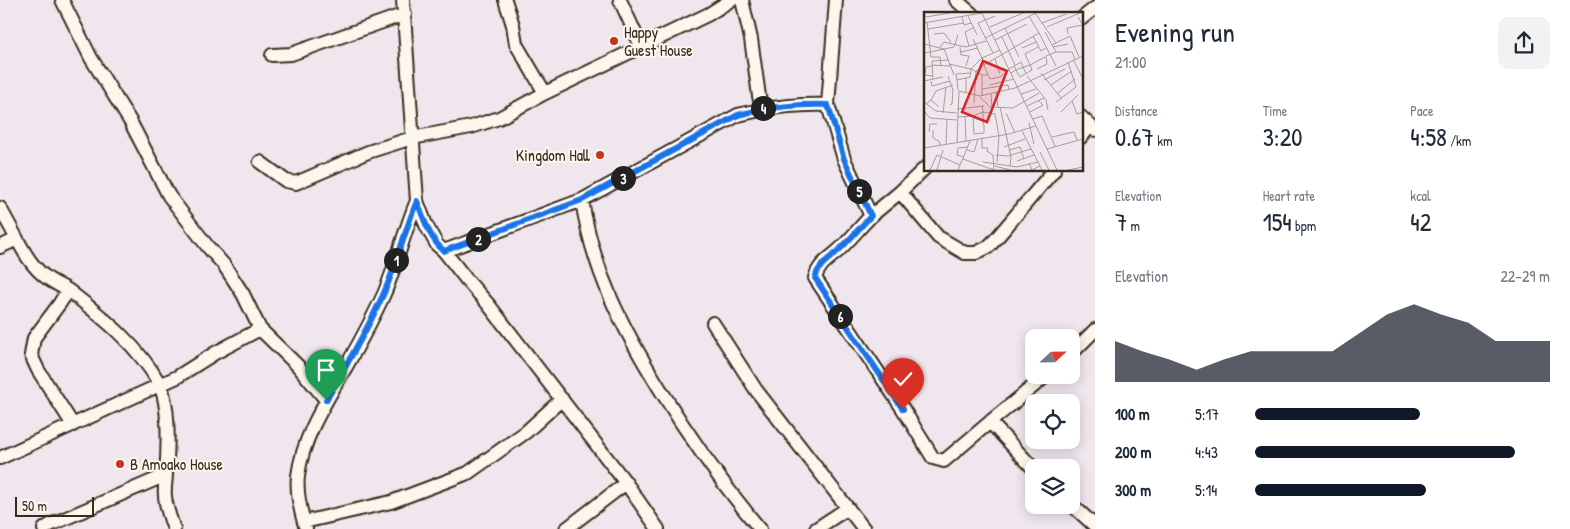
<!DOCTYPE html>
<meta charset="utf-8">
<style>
body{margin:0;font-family:"Patrick Hand",sans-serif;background:#f2f2f3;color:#1f2937;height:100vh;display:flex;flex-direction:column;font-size:19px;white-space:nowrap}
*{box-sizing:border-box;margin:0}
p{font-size:16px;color:#747a83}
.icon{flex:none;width:28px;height:28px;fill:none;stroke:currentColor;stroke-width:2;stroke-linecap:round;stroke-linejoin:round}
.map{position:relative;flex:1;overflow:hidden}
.drawer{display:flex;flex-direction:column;background:#fff;width:475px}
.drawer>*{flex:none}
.needle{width:32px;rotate:68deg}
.tools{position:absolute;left:1025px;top:329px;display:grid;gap:10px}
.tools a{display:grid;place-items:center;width:55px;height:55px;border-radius:10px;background:#fff;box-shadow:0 2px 12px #0003;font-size:25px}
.scale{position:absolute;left:15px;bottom:12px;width:79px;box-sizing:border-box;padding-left:5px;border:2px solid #3b2a1e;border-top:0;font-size:14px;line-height:18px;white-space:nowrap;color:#3b2a1e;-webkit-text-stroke:4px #fbf7ec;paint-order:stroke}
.pin{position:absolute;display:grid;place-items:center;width:42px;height:42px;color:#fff;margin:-51px -21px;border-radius:50% 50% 50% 0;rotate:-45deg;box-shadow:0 0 5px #0007}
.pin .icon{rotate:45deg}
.km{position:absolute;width:25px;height:25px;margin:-12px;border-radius:50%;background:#222;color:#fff;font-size:14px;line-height:25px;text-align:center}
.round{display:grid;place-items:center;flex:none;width:52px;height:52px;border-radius:10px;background:#f2f2f3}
.headline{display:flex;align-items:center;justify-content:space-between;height:85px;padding:0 20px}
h1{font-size:28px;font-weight:600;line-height:38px}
.figures{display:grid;grid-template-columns:repeat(3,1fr);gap:8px;height:85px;padding:5px 20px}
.figures div{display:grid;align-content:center}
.figures b{font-size:25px;font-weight:600}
.figures small{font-size:14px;font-weight:400}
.figures p{font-size:14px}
.chart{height:140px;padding:10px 20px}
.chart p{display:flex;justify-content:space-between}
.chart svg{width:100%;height:90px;margin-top:5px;fill:#111827;opacity:.7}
ul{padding:0 20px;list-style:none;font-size:16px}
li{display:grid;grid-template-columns:80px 60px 1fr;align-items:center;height:38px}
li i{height:12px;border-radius:6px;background:#111827}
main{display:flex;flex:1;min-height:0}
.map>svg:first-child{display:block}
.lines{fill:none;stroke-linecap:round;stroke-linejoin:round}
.minor-casing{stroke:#3b2a1e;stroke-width:16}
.minor{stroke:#fbf7ec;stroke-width:12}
.route-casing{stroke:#fff;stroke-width:10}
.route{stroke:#1a73e8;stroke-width:6}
.poi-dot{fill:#c8321e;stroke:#fbf7ec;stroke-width:2}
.labels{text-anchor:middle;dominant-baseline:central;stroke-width:4;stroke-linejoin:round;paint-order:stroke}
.poi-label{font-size:16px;fill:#3b2a1e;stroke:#fbf7ec;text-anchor:start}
.inset-road{fill:none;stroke:#a89b9b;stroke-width:1}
.view{fill:#d62828;fill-opacity:0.15;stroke:#d62828;stroke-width:2.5}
.inset-edge{fill:none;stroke:#3b2a1e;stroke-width:2.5}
</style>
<main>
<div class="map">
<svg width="1095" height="529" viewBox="0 0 1095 529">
<rect width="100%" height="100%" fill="#f0e7ee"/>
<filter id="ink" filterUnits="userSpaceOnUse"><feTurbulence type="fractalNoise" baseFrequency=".02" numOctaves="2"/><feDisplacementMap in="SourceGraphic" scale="10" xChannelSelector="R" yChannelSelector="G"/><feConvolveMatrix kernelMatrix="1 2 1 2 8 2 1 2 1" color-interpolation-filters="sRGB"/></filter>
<g filter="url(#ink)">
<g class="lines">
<defs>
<path id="minor" d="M62,0l29,58 39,63 39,75 39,51 16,18 19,29 17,35 38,37 28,34
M403,0l14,201 9,24 11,20 7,6 22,28 22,25 138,179 32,46
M505,0l8,25 3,19 29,49
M620,0l22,48
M742,0l9,39 8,57 3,12
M956,0l16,14
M1081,19l14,-11
M272,55l19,-1 114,-40
M828,105l8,-105
M1081,117l14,13
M1081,137l10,-11
M260,162l26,19 10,2 72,-31 44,-14 59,-11 28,-9 46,-25 164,-79 22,-14
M900,192l38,45 27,16h11l12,-6 7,-7 59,-70
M582,200l156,-85c30,-8 60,-11 90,-10l16,54 27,57c-11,11 -21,24 -33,35 -10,9 -19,13 -23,27l88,131 30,49 11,3 46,-39 44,47
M0,208l17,31
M871,216l29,-24 25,-24
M0,247l17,-8c8,15 16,29 30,39 8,6 18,9 26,16 32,25 66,53 86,89 11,21 9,67 7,91 0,7 -2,15 -1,22 1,12 5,22 9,33
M444,251l138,-51c11,72 41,129 78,189 30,49 63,96 100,140
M68,290l-8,13 -26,35 -3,17 7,15 35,55
M713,323l43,67 108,139
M1071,354l24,-24
M990,422l57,-47
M0,458l177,-81 38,-24 45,-24
M1071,504l24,22
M304,522l87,-20 77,-29 58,-41 36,-33
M44,529l6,-4 116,-50
M306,529c-5,-16 -10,-36 -8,-53 5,-41 29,-76 49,-111 13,-23 26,-47 37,-71 13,-30 20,-63 33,-93
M566,529l60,-46
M816,529l32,-21"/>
</defs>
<!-- minor casing -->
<use href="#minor" class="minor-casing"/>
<!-- minor -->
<use href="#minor" class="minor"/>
</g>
</g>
<g class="lines" filter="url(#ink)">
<defs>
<path id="route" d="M326,400c20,-34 41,-69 57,-105 14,-30 21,-63 34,-94 7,18 12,37 27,50l138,-51 156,-85c30,-8 60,-11 90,-10l16,54 27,57c-11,11 -21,24 -33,35 -10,9 -19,13 -23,27l88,131"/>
</defs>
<!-- route casing -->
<use href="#route" class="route-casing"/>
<!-- route -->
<use href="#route" class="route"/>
</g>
<!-- markers -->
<g class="poi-dot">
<circle cx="614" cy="41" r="5"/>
<circle cx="600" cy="155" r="5"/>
<circle cx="120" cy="464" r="5"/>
</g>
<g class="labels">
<!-- poi labels -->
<g class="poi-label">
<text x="624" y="32">Happy<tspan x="624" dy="18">Guest House</tspan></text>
<text x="590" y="155" text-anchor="end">Kingdom Hall</text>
<text x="130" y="464">B Amoako House</text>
</g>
</g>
<!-- overview -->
<g transform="translate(924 12)">
<rect width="159" height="159" fill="#f0e7ee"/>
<path class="inset-road" d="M58,1l75,157M111,1l21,30M0,2l2,3 24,-4M44,4l9,19M105,4l10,17M38,5l2,8 7,-2M3,10l4,35h9l1,8M0,11l58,-10M118,11l24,-9M66,15l33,-14M123,15l33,-14M81,16l14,29M4,17l36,-6M121,20l11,20M10,22l10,-1 7,9M144,22l-1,-6 16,-3 -5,-8M109,24l8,15 5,-3M78,25l13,28M61,26l51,-25M49,27l9,19 -11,11 11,6M71,28l32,-16M0,32l20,5 10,26M128,33l18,-9 9,21M45,34l-4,-14 8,-4M16,35l4,-5 22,5 20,-6M36,35l1,8 8,1 -3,10M114,35l-13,7 5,11 15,-8M129,35l15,-3M98,36l14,-6M76,38l-18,8 2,7 55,-32 17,33M37,40l17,-4M1,41l29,-6 4,-12M69,41l-15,-30 17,-7M71,47l5,15M149,47l9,18M25,52l22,5 -1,8 -4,1v14M8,53l18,1M8,54l-6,1 -1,8 8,1M85,57l12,-7 5,12M113,57l10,-5 -1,-8 10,-4h16l3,7M87,61l5,-3 8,-3 6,-2 2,5 -12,7 -1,-2 -1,-1 -4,-8M117,61l21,26M24,64l5,14 -1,14 -2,1M103,64l19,24 2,10M9,67l-1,-18 17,-1M33,68l-1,-6 14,-1M120,68l21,-11M0,69l19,-4M7,69l1,5 18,-5M66,73l24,-6M127,73l21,-14M58,77v-14h6l2,4 10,-2 9,-7M34,78l-1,-10 9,-2M72,80l2,15M67,81l1,15M134,81l17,-14M97,82l15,-5M58,84v-7l26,-4 1,4M56,85l10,10 23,1 26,-15M7,88l5,-9 17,-6M148,89l5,13 6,-2M0,90l12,9 21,2M132,90l20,-15 -8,-25M50,91l2,-32 8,-6 4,10M2,92l5,-4 8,7M58,94l1,5v11l1,4v7l-10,1 -1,-18 10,-4 12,2 4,22 -2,26M103,94l17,-8M76,95l11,50 -1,9M33,97l27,-3M0,99l6,7 27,2M106,100l13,-7 -4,-4M137,100l17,-17M19,101l3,-26M82,101l9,20M33,105l16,-1M41,105l1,24M109,107l9,-3 13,30M105,111l5,21M9,118v8l6,3 1,4M98,119l20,39M5,120l1,-8h7M128,125l22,-5 3,8M58,127v9h6l-1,3 6,4 1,15M33,131l2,-52 21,5 35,-8 68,-32M22,132l1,-24M80,135l21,-8M0,136l85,-14 27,-8M123,137l36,-10M43,138l7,2 4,-13M85,138l11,-3 4,12M116,140l9,18M72,143l12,1 23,-7M40,145l-7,-2 1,-7 10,-1M39,147l31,11M93,149l17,-6M59,150l34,5 21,-5M105,151l3,7 8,-4M71,154l15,4M6,158l7,-15 23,10M13,158l6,-20M34,158l12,-29M144,158l15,-3"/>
<path class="view" d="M59,49l24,10 -20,51 -25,-10z"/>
<rect width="159" height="159" class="inset-edge"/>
</g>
</svg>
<div class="tools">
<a><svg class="needle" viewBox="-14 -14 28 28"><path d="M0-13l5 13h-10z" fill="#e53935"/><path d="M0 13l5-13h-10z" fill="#747a83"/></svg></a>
<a><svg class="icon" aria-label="locate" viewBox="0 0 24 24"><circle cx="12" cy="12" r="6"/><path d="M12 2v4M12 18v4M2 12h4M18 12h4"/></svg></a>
<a><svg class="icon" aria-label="layers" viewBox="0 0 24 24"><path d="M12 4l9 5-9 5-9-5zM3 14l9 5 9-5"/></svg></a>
</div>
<div class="scale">50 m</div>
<div class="pin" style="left:326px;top:400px;background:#1e9e55"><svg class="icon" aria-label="arrive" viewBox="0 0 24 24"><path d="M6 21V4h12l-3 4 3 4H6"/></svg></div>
<div class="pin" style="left:903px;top:409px;background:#d93025"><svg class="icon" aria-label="check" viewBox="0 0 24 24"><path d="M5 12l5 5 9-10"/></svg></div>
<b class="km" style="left:396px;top:260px">1</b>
<b class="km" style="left:478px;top:239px">2</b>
<b class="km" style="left:623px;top:178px">3</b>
<b class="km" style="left:763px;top:108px">4</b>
<b class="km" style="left:859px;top:191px">5</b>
<b class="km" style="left:840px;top:316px">6</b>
</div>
<section class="drawer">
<div class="headline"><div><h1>Evening run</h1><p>21:00</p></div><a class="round"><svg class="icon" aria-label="share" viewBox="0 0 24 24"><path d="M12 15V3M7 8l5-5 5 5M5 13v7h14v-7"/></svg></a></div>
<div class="figures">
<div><p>Distance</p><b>0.67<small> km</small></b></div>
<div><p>Time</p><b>3:20</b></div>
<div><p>Pace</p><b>4:58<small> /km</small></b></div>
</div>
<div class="figures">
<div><p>Elevation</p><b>7<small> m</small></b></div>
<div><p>Heart rate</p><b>154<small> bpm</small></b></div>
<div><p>kcal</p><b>42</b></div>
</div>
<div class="chart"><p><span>Elevation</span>22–29 m</p>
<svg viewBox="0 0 160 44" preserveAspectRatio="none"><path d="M0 44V24L10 29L20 33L30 38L40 33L50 29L60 29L70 29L80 29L90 20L100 11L110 6L120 11L130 15L140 24L150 24L160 24V44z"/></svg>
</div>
<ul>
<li><b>100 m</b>5:17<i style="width:56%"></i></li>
<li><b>200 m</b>4:43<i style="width:88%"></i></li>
<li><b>300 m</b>5:14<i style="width:58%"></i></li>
</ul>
</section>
</main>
